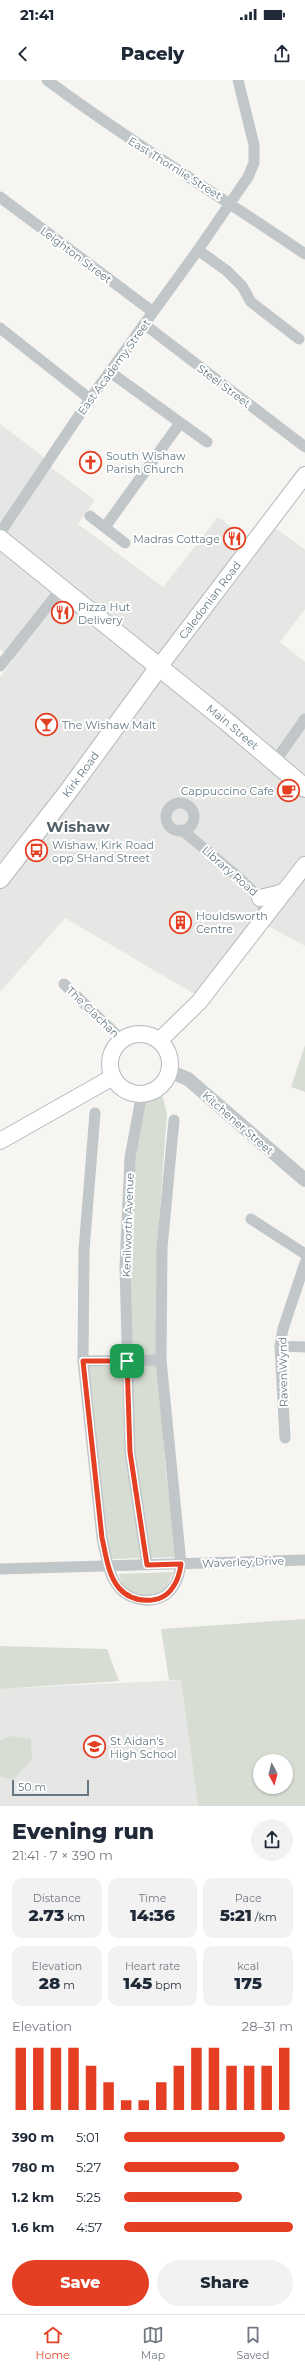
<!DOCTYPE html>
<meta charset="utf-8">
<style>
body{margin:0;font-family:Montserrat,sans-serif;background:#f2f2f3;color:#1f2937;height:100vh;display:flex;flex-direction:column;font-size:15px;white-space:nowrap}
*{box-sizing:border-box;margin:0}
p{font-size:13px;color:#747a83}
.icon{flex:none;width:22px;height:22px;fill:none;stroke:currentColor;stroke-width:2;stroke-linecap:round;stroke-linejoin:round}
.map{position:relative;height:1726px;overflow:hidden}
.details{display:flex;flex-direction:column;background:#fff;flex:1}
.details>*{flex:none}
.needle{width:26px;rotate:173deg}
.buttons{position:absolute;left:253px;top:1674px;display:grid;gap:8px}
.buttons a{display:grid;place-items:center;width:40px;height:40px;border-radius:50%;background:#fff;box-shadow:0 1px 3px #0004;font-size:20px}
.scale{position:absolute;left:12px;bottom:10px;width:77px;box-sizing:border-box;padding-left:4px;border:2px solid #647883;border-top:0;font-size:11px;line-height:14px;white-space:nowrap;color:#647883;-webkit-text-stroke:3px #fff;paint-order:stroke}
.pin{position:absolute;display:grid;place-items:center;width:34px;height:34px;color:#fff;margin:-17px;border-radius:8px;box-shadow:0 2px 6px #0006}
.round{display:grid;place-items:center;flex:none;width:42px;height:42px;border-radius:21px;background:#f2f2f3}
.overview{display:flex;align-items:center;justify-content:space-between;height:68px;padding:0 12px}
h1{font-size:22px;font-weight:800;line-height:30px}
.metrics{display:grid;grid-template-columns:repeat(3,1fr);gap:6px;height:68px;padding:4px 12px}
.metrics div{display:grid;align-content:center;border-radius:10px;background:#f2f2f3;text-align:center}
.metrics b{font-size:17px;font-weight:800}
.metrics small{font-size:11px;font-weight:400}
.metrics p{font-size:11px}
.chart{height:112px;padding:8px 12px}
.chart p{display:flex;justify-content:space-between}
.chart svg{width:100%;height:72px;margin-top:4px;stroke:#e53f23;stroke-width:6}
.button{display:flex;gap:8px;margin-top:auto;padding:8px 12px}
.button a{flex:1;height:46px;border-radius:24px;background:#e53f23;color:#fff;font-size:16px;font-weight:800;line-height:46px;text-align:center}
.button a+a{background:#f2f2f3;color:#1f2937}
ul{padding:0 12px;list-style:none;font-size:13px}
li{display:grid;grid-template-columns:64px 48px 1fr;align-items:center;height:30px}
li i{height:10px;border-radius:5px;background:#e53f23}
.status{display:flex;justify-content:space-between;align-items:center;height:28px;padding:0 20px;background:#fff;direction:ltr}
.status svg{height:11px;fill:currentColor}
header{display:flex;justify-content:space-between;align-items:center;height:52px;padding:0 12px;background:#fff;font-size:18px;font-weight:800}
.tabs{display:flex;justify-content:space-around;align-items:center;height:56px;border-top:1px solid #e0e1e3;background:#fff;font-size:11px;color:#747a83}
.tabs a{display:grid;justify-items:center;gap:2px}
.tabs .on{color:#e53f23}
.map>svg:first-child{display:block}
.built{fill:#e6e7e5}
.green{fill:#d7ddd3;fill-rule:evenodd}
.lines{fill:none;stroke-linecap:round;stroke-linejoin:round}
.secondary-casing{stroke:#b3b9bd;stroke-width:18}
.primary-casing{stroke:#b4b9bc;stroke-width:20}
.minor{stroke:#c1c6c8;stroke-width:11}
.tertiary{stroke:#c1c6c8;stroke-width:14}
.secondary{stroke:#fff;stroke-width:16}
.primary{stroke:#fff;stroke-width:18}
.route-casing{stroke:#fff;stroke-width:8}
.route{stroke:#e53f23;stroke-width:5}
.labels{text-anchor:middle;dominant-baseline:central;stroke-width:4;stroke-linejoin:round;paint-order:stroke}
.street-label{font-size:11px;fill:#647883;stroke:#fff}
.poi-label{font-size:11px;fill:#647883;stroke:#fff;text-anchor:start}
.district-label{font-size:15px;font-weight:bold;fill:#526168;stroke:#fff}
</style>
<div class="status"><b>21:41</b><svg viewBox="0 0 49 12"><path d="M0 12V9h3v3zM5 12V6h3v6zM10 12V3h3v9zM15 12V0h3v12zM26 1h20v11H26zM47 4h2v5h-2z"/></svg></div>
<header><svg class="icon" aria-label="back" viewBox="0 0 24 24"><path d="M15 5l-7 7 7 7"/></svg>Pacely<svg class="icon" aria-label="share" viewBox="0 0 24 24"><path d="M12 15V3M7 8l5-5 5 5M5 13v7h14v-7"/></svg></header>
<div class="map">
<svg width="305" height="1726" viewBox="0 0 305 1726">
<rect width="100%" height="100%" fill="#f6f5f2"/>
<!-- built -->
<path class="built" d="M0,344l40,30 13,15 42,31 -17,24 85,63 55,-70 25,19 34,-7 28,21v59l-25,33 25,20v284l-44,-24 -58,77 -138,-81 -65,74v-315l13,-17 -13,-11z
M181,1600l17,126h-198v-117z"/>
<!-- green -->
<path class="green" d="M305,965v47l-14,-5z
M145,1013l17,1 5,20 -10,135 -1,107 -24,1 -4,-92 6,-106z
M158,1284l8,110 11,83 -28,1 -16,-106 -3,-87z
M88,1285h36l18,193 -31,1 -5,-22z
M173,1492l-8,19c-20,8 -41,8 -46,-17z
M305,1539v187h-107l-17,-126h-12l-8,-51zM260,1681h26v26h-26z
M0,1566l107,3 12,32 -119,8z
M9,1656l22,3 1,20 -19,21 -13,-3v-36z"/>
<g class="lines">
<defs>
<g id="secondary">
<path id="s1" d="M159,587l146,-192"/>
<path d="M260,818l21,-5 6,-4"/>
<circle cx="140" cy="984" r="30"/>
<path d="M160,960l39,-38 106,-137"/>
<path d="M0,1061l113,-64"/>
</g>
<g id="primary">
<path id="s2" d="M0,459l226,182 79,67"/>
<path id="s3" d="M0,799l67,-86 92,-126"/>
</g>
</defs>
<!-- secondary casing -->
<use href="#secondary" class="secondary-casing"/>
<!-- primary casing -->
<use href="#primary" class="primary-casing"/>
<!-- minor -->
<path class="minor" d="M47,0c83,62 172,115 258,174
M0,117l153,115
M198,170l29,21 15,15 9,16 48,37
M144,244l161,123
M0,248l90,71
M110,292l97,70
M90,436l35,27
M105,447l75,-104
M0,453l90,-134 108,-149 50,-73 6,-14v-18l-16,-65
M0,586l61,-77
M274,683l31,-44
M166 737a14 14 0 1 1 28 0a14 14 0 1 1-28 0Z
M182,750l55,46 23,22 4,13 -2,8
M64,904l57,55
M146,1013l-5,5 -11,60 -5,108 5,186 17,113
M95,1033l-11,137 -1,111 19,177c4,17 6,37 17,50 13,15 42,18 54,-1 5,-7 7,-15 8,-23l-20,-204 1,-112 12,-128
M251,1139l54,35
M280,1266l25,1
M83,1281l78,-1
M285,1358l-5,-92 3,-17 22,-66
M0,1489l305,-9"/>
<!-- tertiary -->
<path class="tertiary" d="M169,991l19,8 117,101"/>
<!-- secondary -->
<use href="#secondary" class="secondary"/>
<!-- primary -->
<use href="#primary" class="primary"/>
</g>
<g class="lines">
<defs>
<path id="route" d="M83,1281h44l3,91 17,113 34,-1c-1,8 -3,16 -8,23 -12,19 -41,16 -54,1 -11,-13 -13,-33 -17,-50z"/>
</defs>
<!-- route casing -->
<use href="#route" class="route-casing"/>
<!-- route -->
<use href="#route" class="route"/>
</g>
<!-- icons -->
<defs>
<symbol id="church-ring" viewBox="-11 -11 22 22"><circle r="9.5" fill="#fff" stroke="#e53f23" stroke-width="1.5"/><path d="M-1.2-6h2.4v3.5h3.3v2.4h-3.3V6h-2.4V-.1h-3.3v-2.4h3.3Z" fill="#e53f23"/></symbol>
<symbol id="restaurant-ring" viewBox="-11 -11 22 22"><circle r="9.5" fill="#fff" stroke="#e53f23" stroke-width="1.5"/><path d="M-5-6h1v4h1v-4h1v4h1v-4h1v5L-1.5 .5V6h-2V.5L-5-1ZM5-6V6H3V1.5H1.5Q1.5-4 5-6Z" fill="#e53f23"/></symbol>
<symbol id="bar-ring" viewBox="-11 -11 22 22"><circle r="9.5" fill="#fff" stroke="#e53f23" stroke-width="1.5"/><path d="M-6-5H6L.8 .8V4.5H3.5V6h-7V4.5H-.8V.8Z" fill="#e53f23"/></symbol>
<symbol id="cafe-ring" viewBox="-11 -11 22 22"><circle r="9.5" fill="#fff" stroke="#e53f23" stroke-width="1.5"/><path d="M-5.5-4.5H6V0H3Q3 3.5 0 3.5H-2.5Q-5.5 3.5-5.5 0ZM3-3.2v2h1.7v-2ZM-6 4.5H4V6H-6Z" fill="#e53f23"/></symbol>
<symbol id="bus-ring" viewBox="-11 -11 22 22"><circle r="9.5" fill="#fff" stroke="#e53f23" stroke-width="1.5"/><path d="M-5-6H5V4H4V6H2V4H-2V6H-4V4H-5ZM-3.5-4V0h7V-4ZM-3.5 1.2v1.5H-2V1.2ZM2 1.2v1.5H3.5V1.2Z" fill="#e53f23"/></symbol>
<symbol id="building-ring" viewBox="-11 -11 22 22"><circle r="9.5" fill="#fff" stroke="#e53f23" stroke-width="1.5"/><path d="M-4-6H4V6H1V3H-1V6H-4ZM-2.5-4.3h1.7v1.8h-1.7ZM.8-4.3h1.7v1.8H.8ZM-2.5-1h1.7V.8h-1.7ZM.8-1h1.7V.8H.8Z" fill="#e53f23"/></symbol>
<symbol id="school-ring" viewBox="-11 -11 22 22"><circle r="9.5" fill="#fff" stroke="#e53f23" stroke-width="1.5"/><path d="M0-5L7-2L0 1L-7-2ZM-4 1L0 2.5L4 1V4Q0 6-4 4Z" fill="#e53f23"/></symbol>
</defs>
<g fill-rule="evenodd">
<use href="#church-ring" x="78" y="370" width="25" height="25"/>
<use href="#restaurant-ring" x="222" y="446" width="25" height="25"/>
<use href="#restaurant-ring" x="50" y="520" width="25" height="25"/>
<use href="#bar-ring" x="34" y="632" width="25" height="25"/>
<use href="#cafe-ring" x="276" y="698" width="25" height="25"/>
<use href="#bus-ring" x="24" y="758" width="25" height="25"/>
<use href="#building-ring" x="168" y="830" width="25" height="25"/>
<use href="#school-ring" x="82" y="1654" width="25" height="25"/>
</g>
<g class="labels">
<!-- street labels -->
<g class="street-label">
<text transform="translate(175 88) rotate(32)">East Thornlie Street</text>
<text transform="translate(76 175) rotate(37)">Leighton Street</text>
<text transform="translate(114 287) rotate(-54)">East Academy Street</text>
<text transform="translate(224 306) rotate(37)">Steel Street</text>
<text stroke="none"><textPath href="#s1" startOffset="84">Caledonian Road</textPath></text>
<text stroke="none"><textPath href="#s2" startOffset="299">Main Street</textPath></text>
<text stroke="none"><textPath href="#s3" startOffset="132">Kirk Road</textPath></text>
<text transform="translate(230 791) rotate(41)">Library Road</text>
<text transform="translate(93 932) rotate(44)">The Clachan</text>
<text transform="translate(238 1043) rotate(41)">Kitchener Street</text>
<text transform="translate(128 1145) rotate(-88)">Kenilworth Avenue</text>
<text transform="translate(283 1292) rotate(-91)">Raven Wynd</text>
<text transform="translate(243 1482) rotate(-2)">Waverley Drive</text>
</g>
<!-- poi labels -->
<g class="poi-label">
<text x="106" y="376">South Wishaw<tspan x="106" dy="13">Parish Church</tspan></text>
<text x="220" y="459" text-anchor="end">Madras Cottage</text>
<text x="78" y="527">Pizza Hut<tspan x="78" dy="13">Delivery</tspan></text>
<text x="62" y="645">The Wishaw Malt</text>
<text x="274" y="711" text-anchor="end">Cappuccino Cafe</text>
<text x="52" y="765">Wishaw, Kirk Road<tspan x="52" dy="13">opp SHand Street</tspan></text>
<text x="196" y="836">Houldsworth<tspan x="196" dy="13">Centre</tspan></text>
<text x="110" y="1661">St Aidan's<tspan x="110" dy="13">High School</tspan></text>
</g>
<!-- district labels -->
<g class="district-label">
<text x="78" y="746">Wishaw</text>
</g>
</g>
</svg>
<div class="buttons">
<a><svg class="needle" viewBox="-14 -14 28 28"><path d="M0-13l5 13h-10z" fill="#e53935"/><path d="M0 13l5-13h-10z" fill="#747a83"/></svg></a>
</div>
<div class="scale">50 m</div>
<div class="pin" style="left:127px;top:1281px;background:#1e9e55"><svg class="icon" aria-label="arrive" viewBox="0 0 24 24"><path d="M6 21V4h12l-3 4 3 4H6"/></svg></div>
</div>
<section class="details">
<div class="overview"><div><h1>Evening run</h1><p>21:41 · 7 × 390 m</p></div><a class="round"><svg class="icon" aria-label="share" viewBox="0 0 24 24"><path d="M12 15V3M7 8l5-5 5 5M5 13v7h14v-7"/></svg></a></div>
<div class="metrics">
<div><p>Distance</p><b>2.73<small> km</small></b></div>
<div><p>Time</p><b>14:36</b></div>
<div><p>Pace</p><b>5:21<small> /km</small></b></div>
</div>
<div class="metrics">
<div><p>Elevation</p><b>28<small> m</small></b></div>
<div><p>Heart rate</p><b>145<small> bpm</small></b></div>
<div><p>kcal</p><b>175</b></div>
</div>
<div class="chart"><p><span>Elevation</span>28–31 m</p>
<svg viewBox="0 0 160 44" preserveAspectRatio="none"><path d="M5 44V6M15 44V6M25 44V6M35 44V6M45 44V17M55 44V27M65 44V38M75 44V38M85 44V27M95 44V17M105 44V6M115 44V6M125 44V17M135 44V17M145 44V17M155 44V6"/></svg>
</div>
<ul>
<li><b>390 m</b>5:01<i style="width:95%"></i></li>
<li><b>780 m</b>5:27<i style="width:68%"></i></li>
<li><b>1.2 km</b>5:25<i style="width:70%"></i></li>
<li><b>1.6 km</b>4:57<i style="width:100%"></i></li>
</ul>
<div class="button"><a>Save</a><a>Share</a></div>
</section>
<nav class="tabs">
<a class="on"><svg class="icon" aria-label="home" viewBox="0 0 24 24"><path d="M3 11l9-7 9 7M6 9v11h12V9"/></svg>Home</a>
<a><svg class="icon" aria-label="map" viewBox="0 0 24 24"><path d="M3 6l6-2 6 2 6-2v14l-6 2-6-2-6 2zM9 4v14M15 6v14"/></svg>Map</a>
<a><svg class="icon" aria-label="saved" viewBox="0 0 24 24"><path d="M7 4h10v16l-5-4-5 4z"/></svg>Saved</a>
</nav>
